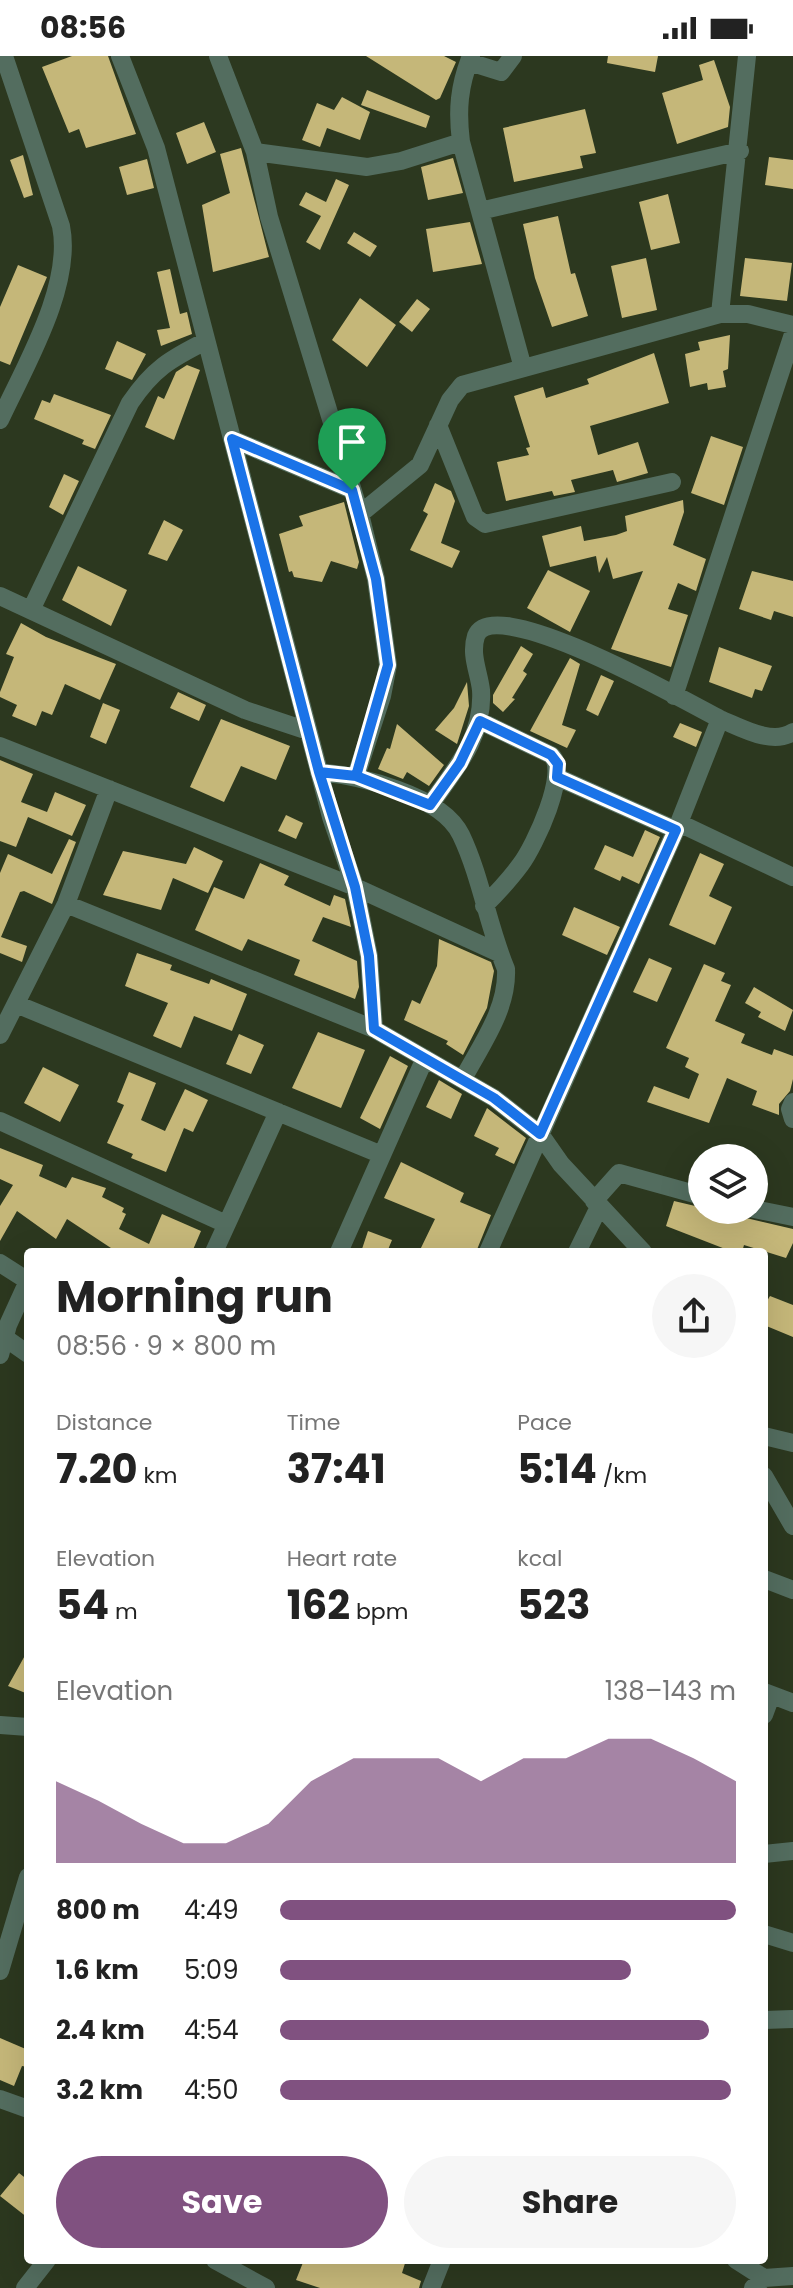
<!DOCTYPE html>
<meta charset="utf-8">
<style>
body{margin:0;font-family:Poppins,sans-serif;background:#f6f6f6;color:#222;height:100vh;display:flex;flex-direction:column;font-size:30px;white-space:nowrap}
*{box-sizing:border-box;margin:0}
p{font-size:26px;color:#767676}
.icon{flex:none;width:44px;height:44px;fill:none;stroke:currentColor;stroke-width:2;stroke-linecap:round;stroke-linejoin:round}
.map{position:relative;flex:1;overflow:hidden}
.details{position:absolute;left:24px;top:1192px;width:744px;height:1016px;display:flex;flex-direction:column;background:#fff;border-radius:8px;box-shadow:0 8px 32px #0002}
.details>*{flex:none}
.tools{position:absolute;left:688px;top:1088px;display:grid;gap:16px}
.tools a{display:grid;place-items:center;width:80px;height:80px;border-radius:50%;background:#fff;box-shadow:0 8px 32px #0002;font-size:40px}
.pin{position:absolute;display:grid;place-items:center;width:68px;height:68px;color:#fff;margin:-82px -34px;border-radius:50% 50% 50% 0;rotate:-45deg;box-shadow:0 0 8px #0007}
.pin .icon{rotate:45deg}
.round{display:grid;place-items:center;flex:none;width:84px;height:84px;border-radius:42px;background:#f6f6f6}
.overview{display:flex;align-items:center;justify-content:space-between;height:136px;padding:0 32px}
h1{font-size:44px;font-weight:700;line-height:60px}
.figures{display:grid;grid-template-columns:repeat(3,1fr);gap:12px;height:136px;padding:8px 32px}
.figures div{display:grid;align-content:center}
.figures b{font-size:40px;font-weight:700}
.figures small{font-size:22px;font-weight:400}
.figures p{font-size:22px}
.chart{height:224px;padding:16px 32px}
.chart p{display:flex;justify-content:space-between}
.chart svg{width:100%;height:144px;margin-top:8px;fill:#805180;opacity:.7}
.action{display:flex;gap:16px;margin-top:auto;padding:16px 32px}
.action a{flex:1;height:92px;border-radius:48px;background:#805180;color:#fff;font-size:32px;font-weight:700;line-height:92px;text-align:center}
.action a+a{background:#f6f6f6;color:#222}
ul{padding:0 32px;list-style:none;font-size:26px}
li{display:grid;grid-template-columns:128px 96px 1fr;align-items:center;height:60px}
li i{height:20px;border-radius:10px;background:#805180}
.status{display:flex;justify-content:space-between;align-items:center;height:56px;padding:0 40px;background:#fff;direction:ltr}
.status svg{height:22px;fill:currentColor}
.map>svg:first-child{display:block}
.building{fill:#c5b779}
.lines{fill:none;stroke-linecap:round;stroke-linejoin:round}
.minor{stroke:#536d5f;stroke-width:18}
.route-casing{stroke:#fff;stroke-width:16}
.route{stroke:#1a73e8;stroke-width:10}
</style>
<div class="status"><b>08:56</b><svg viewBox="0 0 49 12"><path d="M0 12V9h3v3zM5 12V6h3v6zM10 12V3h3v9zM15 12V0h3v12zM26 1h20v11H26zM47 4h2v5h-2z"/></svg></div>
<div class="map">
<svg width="793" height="2232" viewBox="0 0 793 2232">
<rect width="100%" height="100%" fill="#2c381f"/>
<!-- building -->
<path class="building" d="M72,0h36l28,78 -50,14 -7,-19 -10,4 -27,-66z
M366,0h78l12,6 -16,36 -4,2z
M608,0h50l-3,16 -48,-9z
M714,4l16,47 -2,20 -51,17 -15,-51 41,-13 -4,-15z
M367,34l63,26 -4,12 -65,-23z
M342,41l28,15 -10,28 -33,-12 -7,19 -18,-7 15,-37 17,7z
M585,53l11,44 -16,3 3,12 -69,14 -11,-54z
M204,66l12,30 -29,12 -11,-31z
M241,92l28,109 -56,15 -11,-67 28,-12 -10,-39z
M23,99l10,40 -9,3 -14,-38z
M769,101l24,3v29l-28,-4z
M453,102l10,35 -35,7 -7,-33z
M147,103l7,29 -27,7 -8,-28z
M336,123l13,6 -29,65 -14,-8 15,-26 -22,-11 7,-13 20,10z
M668,138l12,49 -29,7 -12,-48z
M558,160l13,58 4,-1 13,43 -36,11 -17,-49 -12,-54z
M470,166l12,42 -49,8 -7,-43z
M354,176l23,14 -7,11 -23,-14z
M646,202l11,52 -35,8 -11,-52z
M745,202l47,5 -5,38 -47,-5z
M18,209l29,12 -37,88 -10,-4v-54z
M170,213l10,45 7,-2 5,22 -31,12 -4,-16 13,-2 -13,-56z
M360,242l36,27 -29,42 -35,-27z
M417,243l13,10 -18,23 -13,-10z
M730,279l-2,34 -5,2 3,16 -18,3 -1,-7 -17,4 -5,-33 15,-4 -2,-8z
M117,285l29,13 -14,26 -27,-11z
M654,297l15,50 -79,23 8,29 40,-13 10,31 -31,9 -4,-12 -42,10 4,12 -21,4 -2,-5 -46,10 -9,-39 32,-7 -3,-7 4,-1 -16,-51 29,-9 3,11 43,-14 -2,-5z
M187,309l13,5 -26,70 -29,-13 13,-31 6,3 12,-27z
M54,338l57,21 -16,34 -13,-5 2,-4 -50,-21 8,-19 8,3z
M711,380l32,11 -19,58 -33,-12z
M64,418l15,7 -16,34 -14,-8z
M435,427l16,8 4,10 -14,42 19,8 -8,17 -42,-18 18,-36 -5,-3z
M683,444l1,12 -11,33 33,14 -10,32 -18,-8 -10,26 20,6 -17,52 -60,-18 32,-78 -30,8 -6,-22 -8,16 -3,-17 -46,11 -8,-31 39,-10 3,15 32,-6 11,-4 -2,-15z
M344,446l15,60 -2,7 -26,-8 -9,21 -28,-5 -2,-6 -3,1 -10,-38 24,-8 -4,-10z
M164,464l19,10 -16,31 -19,-7z
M78,510l49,24 -16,36 -49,-26z
M548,514l42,21 -20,41 -43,-24z
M752,515l41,10v36l-19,-6 -3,9 -32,-11z
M21,567l25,14 70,27 -16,36 -35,-16 -13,31 -10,-4 -6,15 -24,-10 5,-11 -17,-8v-5l14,-35 -8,-3z
M521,590l12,8 -10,17 4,3 -15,24 3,1 -12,13 -10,-9v-8z
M719,591l53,19 -10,25 -7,-2 -3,9 -43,-16z
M570,602l10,6 -18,61 14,5 -9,18 -37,-17z
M601,619l13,6 -16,35 -12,-6z
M467,626l2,24 -12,38 -22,-14 19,-22z
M178,636l28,13 -7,16 -29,-13z
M103,647l17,7 -14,34 -16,-7z
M221,663l69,27 -14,34 -35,-14 -17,36 -34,-15z
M680,667l22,9 -6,15 -23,-10z
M397,668l47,41 -15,21 -22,-14 -4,7 -25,-10 9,-21 3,1z
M0,704l33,14 -12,28 26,10 8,-20 31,13 -14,31 -44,-19 -12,30 -16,-6z
M286,759l17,8 -7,16 -18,-8z
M645,774l15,7 -21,47 -17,-8 -2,5 -26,-12 11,-24 28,12z
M69,783l7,3 -24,62 -28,-13 -4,1 -19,45 26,9 -5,16 -22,-9v-80l8,-19 44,20z
M194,791l29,14 -15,32 -35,-15 -12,32 -58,-15 20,-44 63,13z
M700,797l24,11 -15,32 23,11 -17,38 -46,-20z
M260,807l29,13 -5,9 46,21 4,-11 11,4 6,28 -28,-10 -11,24 45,20 2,26 -4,12 -61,-24 6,-15 -52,-21 -6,12 -47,-21 19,-43 30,12z
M574,851l46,20 -13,28 -45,-20z
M439,883l52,23 3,9 -7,37 -24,47 -17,-11 2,-3 -44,-21 8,-20 8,4 17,-38z
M137,897l35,12 -2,5 39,14 2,-5 36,15 -15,37 -38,-15 -13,32 -28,-12 15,-33 -43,-17z
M649,902l23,10 -15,34 -24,-10z
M704,908l21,9 -4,8 10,4 -16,36 30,13 -4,9 31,12 2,-6 19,7v23l-3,12 -11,13v11l-27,-10 5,-14 -30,-13 -18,45 -62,-21 7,-16 35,13 10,-25 -14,-7 4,-9 -23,-10z
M754,931l39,23 -8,21 -27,-14 3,-5 -16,-9z
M318,976l47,18 -24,58 -49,-20z
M239,978l25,11 -13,29 -25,-10z
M390,1000l18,10 -28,63 -20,-11z
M43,1011l36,18 -19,37 -36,-19z
M129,1016l27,11 -15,37 24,11 20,-42 23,11 -15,32 -9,-4 -18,44 -35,-14 2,-4 -26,-11 17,-38 -7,-3z
M439,1024l23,14 -11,25 -25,-12z
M487,1052l39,30 -12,26 -19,-9 4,-7 -25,-12z
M0,1092l43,17 -4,11 27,12 6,-11 34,11 -4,9 22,11 -2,4 4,2 -7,15 30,15 13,-30 39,17 -9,21h-75l-50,-33 -11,20 -39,-28 -17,30v-35l13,-21 -13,-6z
M401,1106l63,31 -4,9 31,13 -15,37h-57l16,-33 -51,-21z
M674,1145l119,28v14l-7,15 -42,-13 -2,7h-9l-67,-26z
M368,1175l24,9 -5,12h-26z
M770,1240l23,9v32l-29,-12v-19z
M28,1594v44l-20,-8z
M0,1982l28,12v17l-6,-1 -8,20 -14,-6z
M19,2117l9,7v38l-28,-22z
M304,2204h102l-4,13 19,8 -2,7h-99l-24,-8z"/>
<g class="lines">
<!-- minor -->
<path class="minor" d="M120,0l36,92 175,669 24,70 14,69 5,73
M218,0l37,96 14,65 91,297 16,65 12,86 -6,31 -26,80
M471,0c-12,30 -14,54 -10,86l62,226
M469,6l32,10 12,-16
M255,96l112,15 34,-6 60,-19
M480,155l260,-60
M720,258l27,-258
M0,364c25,-54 73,-134 61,-194l-57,-170
M438,369l37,92 10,7 187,-42
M232,383l120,51
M360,458l60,-49 30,-65 12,-15 258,-71h28l45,11
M0,540l245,114 63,21
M31,554l99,-207c23,-34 40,-44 76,-62
M674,640l119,-362
M480,665l71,34c19,16 -17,92 -30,109 -11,15 -24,29 -37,42
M0,690l355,141 144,66
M319,716c40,4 122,22 142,63 20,42 27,91 45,134 2,40 -25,76 -43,110
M557,721l119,53
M430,749c26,-37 54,-68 51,-115 -2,-18 -11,-35 -5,-54 17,-45 213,67 244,83
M679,767l114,54
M66,848l308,125 120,69 46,36 21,30 82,88
M16,948l366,151
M0,979l66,-131 43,-115
M793,1046l-3,7 3,10
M0,1065l226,103
M594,1145l25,-28 83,23
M754,1153l39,8
M214,1196l64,-140
M339,1196l86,-194
M488,1196l191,-429 41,-104c20,8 52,27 73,13
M577,1196l22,-45
M0,1207l28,18
M4,1281l24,17
M0,1299l8,-30 20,-44
M764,1380l29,7
M764,1420l29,50
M764,1523l29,11
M764,1636l29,11
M764,1659l7,-19
M0,1669l28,2
M764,1798l29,-3
M764,1878l29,9
M0,1915l28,-94
M764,1964l29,-1
M0,2043l28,10
M215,2204l51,28
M736,2204l28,18
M25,2232l22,-28
M431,2232l11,-28
M753,2232l11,-10 29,-2"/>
</g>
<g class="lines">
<defs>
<path id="route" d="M352,434l24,89 12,86 -32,111 -37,-4 36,115 14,69 5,73 120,69 46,36 136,-304 -119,-53 1,-13 -7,-9 -71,-34 -20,42 -30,42 -74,-29 -37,-4 -87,-333 120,51"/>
</defs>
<!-- route casing -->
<use href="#route" class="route-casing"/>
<!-- route -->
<use href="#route" class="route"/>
</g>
</svg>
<div class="tools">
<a><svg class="icon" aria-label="layers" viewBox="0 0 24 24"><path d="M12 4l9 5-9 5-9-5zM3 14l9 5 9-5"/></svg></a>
</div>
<div class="pin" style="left:352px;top:434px;background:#1e9e55"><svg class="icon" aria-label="arrive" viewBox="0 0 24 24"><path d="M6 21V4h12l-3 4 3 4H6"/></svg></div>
<section class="details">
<div class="overview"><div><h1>Morning run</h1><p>08:56 · 9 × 800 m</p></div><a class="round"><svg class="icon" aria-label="share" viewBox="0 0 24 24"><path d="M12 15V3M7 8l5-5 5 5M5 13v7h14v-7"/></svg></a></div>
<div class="figures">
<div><p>Distance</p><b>7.20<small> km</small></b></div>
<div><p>Time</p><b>37:41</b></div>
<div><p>Pace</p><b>5:14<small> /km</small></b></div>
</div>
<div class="figures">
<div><p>Elevation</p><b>54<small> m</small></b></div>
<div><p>Heart rate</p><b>162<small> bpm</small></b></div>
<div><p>kcal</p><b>523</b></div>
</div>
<div class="chart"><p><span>Elevation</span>138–143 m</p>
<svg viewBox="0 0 160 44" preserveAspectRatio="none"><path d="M0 44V19L10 25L20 32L30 38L40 38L50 32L60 19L70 12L80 12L90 12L100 19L110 12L120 12L130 6L140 6L150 12L160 19V44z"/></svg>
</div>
<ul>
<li><b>800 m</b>4:49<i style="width:100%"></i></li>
<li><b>1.6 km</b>5:09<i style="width:77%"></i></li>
<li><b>2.4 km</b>4:54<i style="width:94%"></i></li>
<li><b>3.2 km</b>4:50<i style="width:99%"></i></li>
</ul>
<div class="action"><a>Save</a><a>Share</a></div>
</section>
</div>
